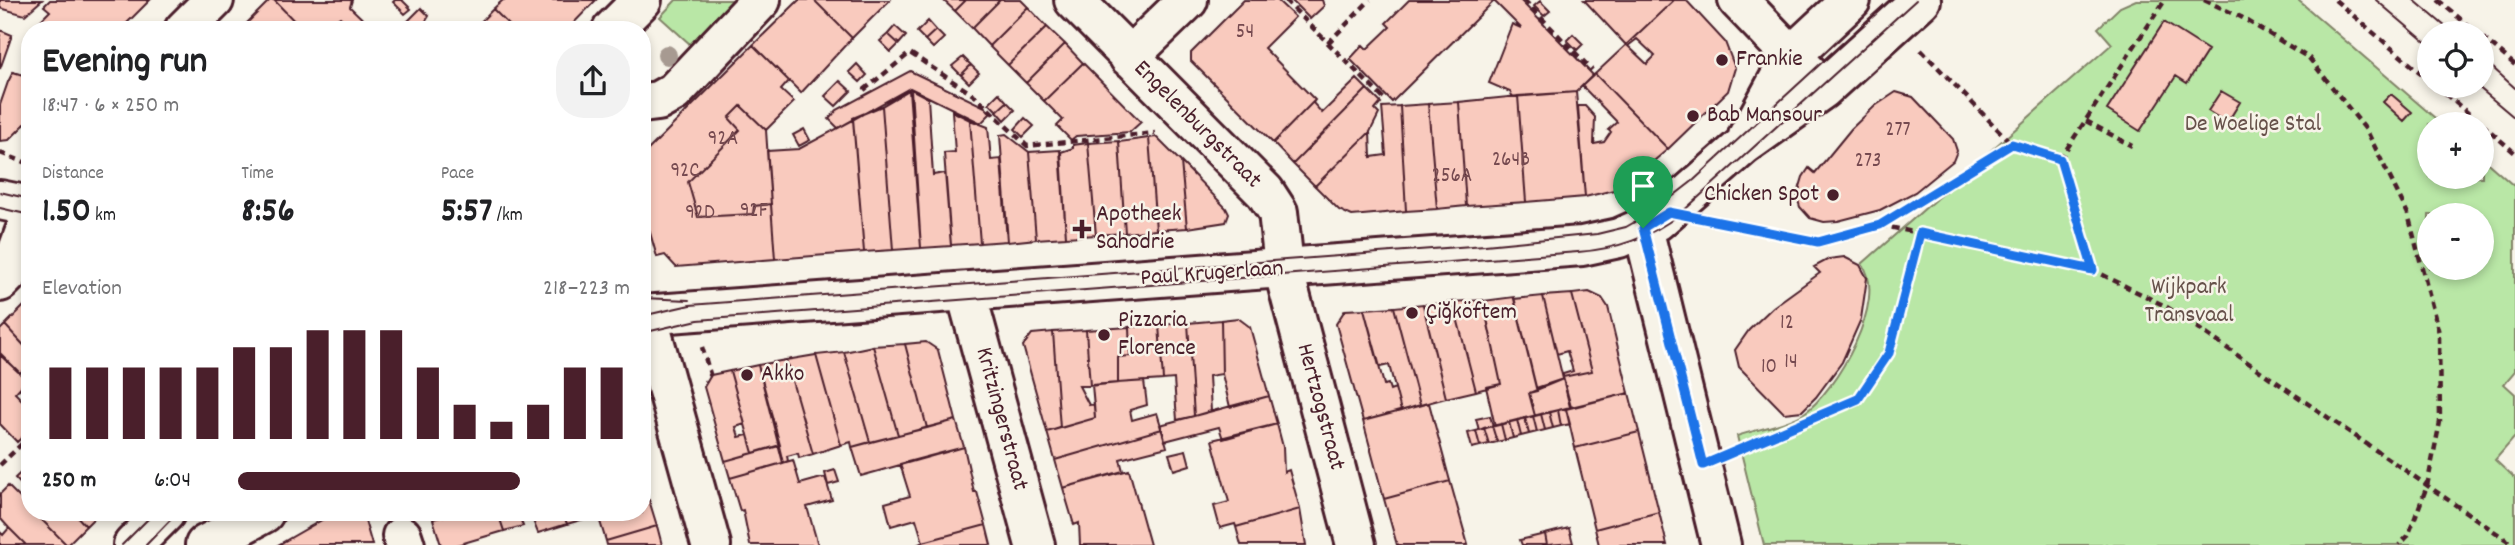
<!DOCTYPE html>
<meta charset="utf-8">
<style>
body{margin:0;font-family:Dekko,sans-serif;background:#f2f2f2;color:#202124;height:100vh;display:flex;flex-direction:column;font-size:26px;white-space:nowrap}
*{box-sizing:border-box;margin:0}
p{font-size:23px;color:#757577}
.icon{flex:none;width:38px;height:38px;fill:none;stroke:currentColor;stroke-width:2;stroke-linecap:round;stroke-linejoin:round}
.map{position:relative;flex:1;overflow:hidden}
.drawer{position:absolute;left:21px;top:21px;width:630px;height:500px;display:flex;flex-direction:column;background:#fff;border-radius:28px;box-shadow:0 4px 10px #0003}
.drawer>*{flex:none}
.controls{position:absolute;left:2417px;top:21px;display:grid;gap:14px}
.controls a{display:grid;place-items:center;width:77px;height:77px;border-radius:50%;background:#fff;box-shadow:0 4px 10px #0003;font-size:35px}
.pin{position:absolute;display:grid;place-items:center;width:60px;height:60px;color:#fff;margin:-72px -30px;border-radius:50% 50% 50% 0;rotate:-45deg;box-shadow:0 0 7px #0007}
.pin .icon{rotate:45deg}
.round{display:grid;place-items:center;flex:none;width:74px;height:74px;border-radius:28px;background:#f2f2f2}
.overview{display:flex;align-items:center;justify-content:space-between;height:119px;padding:0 21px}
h1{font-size:38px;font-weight:700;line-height:52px}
.stats{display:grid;grid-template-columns:repeat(3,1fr);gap:10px;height:119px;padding:7px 21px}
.stats div{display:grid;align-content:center}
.stats b{font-size:35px;font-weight:700}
.stats small{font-size:19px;font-weight:400}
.stats p{font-size:19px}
.chart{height:196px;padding:14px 21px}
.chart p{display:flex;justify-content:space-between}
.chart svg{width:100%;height:126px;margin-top:7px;stroke:#4a1f2b;stroke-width:6}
ul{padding:0 21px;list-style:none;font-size:23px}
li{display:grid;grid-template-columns:112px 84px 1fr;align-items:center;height:52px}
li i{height:18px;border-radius:9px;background:#4a1f2b}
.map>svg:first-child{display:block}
.green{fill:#b9e7a6;stroke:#828368;stroke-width:2;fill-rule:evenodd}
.building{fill:#f9cabe;stroke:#4a1f2b;stroke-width:2;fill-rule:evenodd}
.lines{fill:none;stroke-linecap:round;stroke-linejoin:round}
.minor-casing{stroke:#4a1f2b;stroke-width:44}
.path{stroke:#4a1f2b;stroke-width:4.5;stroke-dasharray:7 5;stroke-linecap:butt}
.minor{stroke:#f7f3e8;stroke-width:38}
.tram{stroke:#4a1f2b;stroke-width:2}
.tree{fill:#a79a91}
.route-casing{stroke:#fff;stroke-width:14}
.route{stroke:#1a73e8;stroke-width:9}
.poi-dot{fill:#4a1f2b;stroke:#f7f3e8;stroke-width:2.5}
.labels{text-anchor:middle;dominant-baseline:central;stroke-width:5;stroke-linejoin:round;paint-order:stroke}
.number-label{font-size:21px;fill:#764a50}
.poi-label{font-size:24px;fill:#4a1f2b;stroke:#f7f3e8;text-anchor:start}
.street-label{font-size:24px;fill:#4a1f2b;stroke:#f7f3e8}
.park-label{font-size:24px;fill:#66514a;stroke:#f7f3e8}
</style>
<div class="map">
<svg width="2515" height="545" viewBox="0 0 2515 545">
<rect width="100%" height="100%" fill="#f7f3e8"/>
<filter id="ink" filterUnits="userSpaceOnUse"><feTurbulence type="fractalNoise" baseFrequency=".0143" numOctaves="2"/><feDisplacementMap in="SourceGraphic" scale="14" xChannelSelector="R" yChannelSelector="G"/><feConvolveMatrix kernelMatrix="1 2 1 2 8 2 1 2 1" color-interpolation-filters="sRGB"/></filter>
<g filter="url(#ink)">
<!-- green -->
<path class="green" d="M676,0h57l-42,45 -31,-28z
M2136,0h162l144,124h-13v53h53v-19l33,29v184l-11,13 11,10v43l-20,23 20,19v66h-751l-27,-109c20,-7 48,-11 66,-22 33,-22 86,-115 59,-150l250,-220 -14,-16 22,-21zM2429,215h53v53h-53z"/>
<!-- building -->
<path class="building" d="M0,0h42l-17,15 -25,-7z
M50,0h100l-30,30h-84l-3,-2 17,-17 -6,-5z
M270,0h4l29,30h-63z
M274,0h78l-2,7 24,23h-19l-15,-13 -18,13h-19z
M395,0h7l9,9 -6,5 -12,-12z
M503,0h93l-29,30h-53l-21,-21z
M799,0h15l38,38 -51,55 -48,-48z
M814,0h76l-38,38z
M943,0h23l-11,11z
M966,0h34l-28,28 -17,-17z
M1000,0h21l7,7 -39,39 -17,-18z
M1244,0h33l18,17 -31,31 51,52 -42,43 -82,-82v-8z
M1291,0h31l2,6 -14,13z
M1409,0h111l73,75 -17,17 -63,5 -3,-5 -21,-9 23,-59 9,4 -27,-27 -102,101 -42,-43 13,-14 4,4 23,-22 -4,-4z
M1584,0h90l-48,45z
M1674,0h12l39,42 10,26 -7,23 -60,58 -73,-75zM1637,39l18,17 -8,8 -19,-18z
M1540,1l10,10 -6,5 -10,-10z
M1028,7l19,20 -39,38 -19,-19z
M421,8l8,8 -5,8 -6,6h-19z
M493,9l21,21h-41z
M928,21l8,9 -11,10 -8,-8z
M2164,22l44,28 -21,33 -11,-7 -36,55 -33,-21z
M895,26l11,10 -7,8 -11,-10z
M1047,27l18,17 -39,39 -18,-18z
M0,30l12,5 -12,34z
M936,30l8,8 -11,10 -8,-8z
M888,34l11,10 -8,8 -11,-11z
M1573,34l10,10 -6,6 -10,-10z
M1065,44l18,19 -39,38 -18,-18z
M753,45l36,36 -8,9 13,12 -28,28 -25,-24 -12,12 11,12 -52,52 10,35 55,-3 1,-8 17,-2 4,55 -99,8 -11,-12 -8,2 -15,-52v-49z
M963,57l8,8 -10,10 -9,-9z
M30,58v61l-21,21 -9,1v-36l8,-23 5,-10 10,3z
M1083,63l58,59 -11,10 -54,4 -5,4 -14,-14 6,-6 -19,-19z
M857,64l10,11 -7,7 -11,-10z
M971,65l8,8 -10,10 -8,-8z
M910,71l75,36 6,6 -10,10 -71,-35 -72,40 -9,-9 8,-9z
M1595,74l73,75 -46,39 -37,9 -7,-91h7l10,11 -1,27 10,-2 7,-10 -3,-2 9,-8 -35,-36z
M1357,79l10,10 -74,75 -20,-21 42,-43 -2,3 9,10z
M840,81l11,10 -15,15 -11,-10z
M911,89l17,9 5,77 12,-2 6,73 -30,2z
M1367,89l14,14 -6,7 4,4 -9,18 -55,54 -22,-22z
M909,90l12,158 -28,2 -11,-144z
M2221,91l19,11 -13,21 -19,-12z
M1576,92l9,105 -59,5 -8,-106z
M1896,92l17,5 40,42 4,12 -4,10 -38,31 -35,18 -42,11 -14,1 -14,-4 -10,-11 -3,-10 6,-20 6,-9 6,5 36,-44 24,-23z
M999,93l8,9 -10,9 -8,-8z
M2391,94l21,18 -8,9 -21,-19z
M1518,96l8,106 -60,4 -7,-104z
M1007,102l8,8 -10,10 -8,-9z
M1459,102l7,104 -29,3 -9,-105z
M1428,104l9,105 -31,2 -6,-105z
M741,106l25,24 5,74 -17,2 -1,8 -55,3 -10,-35 52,-52 -11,-12z
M882,106l11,144 -29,2 -11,-134z
M1400,106l6,105 -54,5 -13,-6 -24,-24 55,-54 1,25 15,-2 -4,-48z
M952,111l18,9 10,123 -29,2 -7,-92 11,-1z
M1025,118l9,8 -11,11 -8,-8z
M853,120l11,132 -89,7 -8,-108 32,-2z
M970,120l18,7 3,33 10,-1 6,82 -27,2z
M804,129l6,11 -11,6 -6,-11z
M1006,134l23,18 7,87 -28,3 -8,-107z
M1156,137l25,25 6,66 -31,2 -7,-92z
M1149,138l7,92 -31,3 -6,-91z
M1119,141l6,92 -29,2 -8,-92z
M1088,143l8,92 -30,2 -5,-85 12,-4v-3z
M1060,150l6,87 -30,2 -7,-87z
M1181,162l45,46 3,6 -3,8 -39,6z
M1844,257l16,8 7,13 -6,41 -19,43 -26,35 -14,14 -18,2 -45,-46 -4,-17 14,-20 24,-23 47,-34 -6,-6 15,-8z
M1589,292l13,6 6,9 21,86 -58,14 -8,-30 29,-6 -20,-77z
M1572,294l20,77 -29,6v-3l10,-3 -6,-20 -10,3 -14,-58z
M1543,296l20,83 -27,9 -22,-89z
M1514,297l23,94 -8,2 6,23 -40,10 -9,-39 15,-3 -18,-83z
M30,300v52l-25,-27z
M1483,300l18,84 -25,7 -23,-89z
M1453,302l23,89 -30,7 -23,-93z
M1423,304l23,94 -26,7 -26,-98z
M1394,307l26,98 -19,6 -12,-46 -9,2 -16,-58z
M1364,309l20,76 4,-1 2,6 5,-2 6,23 -38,10 -27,-97 9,-14z
M1238,318l12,9 19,69 -39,11 -8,-33 -1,-54z
M1221,320l1,54 -13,2 2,35 -17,5 -6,-93z
M1188,323l6,93 -17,4 -3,-41 -11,1 -4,-55z
M5,325l25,27v12l-10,9 -20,-20v-23z
M1159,325l4,55 -45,3v-26l12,-1 -1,-29z
M1129,327l1,29 -12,1v26l-28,3 -4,-56z
M1086,330l4,56h-11l10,19 5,-1 1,14 -35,10 -7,-96z
M1053,332l7,96 -13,4 -24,-86 9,-12z
M926,342l12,8 18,70 -29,8 -22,-84z
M905,344l22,84 -29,7 -25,-89z
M873,346l25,89 -28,7 -26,-90z
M844,352l26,90 -18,5 -1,-5 -10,3 -25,-90z
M0,355l27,25 -12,13 15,15v22l-13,12 -17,-18z
M816,355l25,90 -28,9 -27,-94z
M786,360l27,94 -14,4 -1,-5 -11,3 1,5 -5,2 -25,-98z
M758,365l22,80 -27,8 -23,-82z
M730,371l15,53 -9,3 3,10 9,-2 5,18 -28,8 -21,-74 7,-12z
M1563,379l7,28 -35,9 -6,-23z
M1144,381l3,24 -17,5 2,10 25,-7 5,16 -107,31 -8,-28 48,-14 -3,-33z
M1629,393l10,39 -64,16 -9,-39z
M1269,396l8,28 -54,15 -4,-12 -54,14 -5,-16z
M1429,403l21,78 -66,18 -21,-78z
M1566,409l4,15 -9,2 -3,-16z
M1558,410l3,16 -8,2 -4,-16z
M1549,412l4,16 -8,2 -4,-16z
M1541,414l4,16 -8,2 -4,-16z
M1490,416l3,10 -14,4 -3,-11z
M1533,416l4,16 -8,2 -4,-16z
M1525,418l4,16 -8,2 -4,-16z
M956,420l8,27 -103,29 -9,-29z
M1517,420l4,16 -8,2 -4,-16z
M1509,422l4,16 -8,2 -4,-16z
M1277,424l6,23 1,25 5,-2 11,39 -64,18 -1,-3 -15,4 -6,-22 15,-4 -17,-62z
M1501,424l4,16 -8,2 -5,-16z
M1492,426l5,16 -8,2 -5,-16z
M1484,428l5,16 -9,2 -4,-15z
M1162,429l5,18 -47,12 3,12 -60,17 -8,-28z
M1476,431l4,15 -8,2 -4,-15z
M1639,432l20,80 -64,17 -20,-81z
M779,446l4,17 -53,15 -5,-17z
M964,447l10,45h3l9,33 -63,17 -7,-23 -25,7 -6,-23 25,-7 -10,-32z
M1186,450l4,15 -16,5 -5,-16z
M793,460l7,24 25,-7 7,23 -25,7 11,38h-68l-7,-35 -3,1 -10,-33z
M28,466l2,1v41l-8,-8 7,-7 -14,-15z
M835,470l4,12 -11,3 -3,-12z
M1129,470l21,75h-70l-1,-22 -5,2 -11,-37z
M1450,481l18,64h-71l-13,-46z
M8,486l22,22v5h5l32,32h-41l-17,-17 -9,-10v-24z
M649,500l8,26 -51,15 -8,-26 44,-2v-11z
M1300,509l6,36h-65l-5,-18z
M1659,512l8,33h-68l-4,-16z
M35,513h39l12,13 -19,19z
M74,513h25l-13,13z
M334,513l29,1 9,31h-94z
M455,513h43l6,18 -47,14h-16l-8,-26z
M498,513h20l5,13 -19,5z
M530,513h33l4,11 -29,9z
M563,513h30l1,3 -27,8z
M986,525l5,20h-74l6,-3z
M657,526l5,19h-55l-1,-4z
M9,528l17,17h-26v-13l3,3z
M1569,528l4,15 -26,2 -2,-11z
M1545,534l2,11h-25l-2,-5z"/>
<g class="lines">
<defs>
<path id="minor" d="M1074,0l191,192 13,20 7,63 71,270
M1738,0l72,75
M184,30l30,-30
M612,30l30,-30
M1129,57l59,-57
M642,103l16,-2 16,-9 87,-92
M1748,136l44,-81 59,-55
M0,200l30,6
M1643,228l78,317
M0,282l10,-10 20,-54
M966,292l69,253
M642,315l940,-69 37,-8 38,-17 87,-76 79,-56 98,-89
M647,315l64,230
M402,536l3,9
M133,545l32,-32
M205,545l59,-32"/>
</defs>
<!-- minor casing -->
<use href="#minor" class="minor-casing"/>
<!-- path -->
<path class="path" d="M1285,0l99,99
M1524,0l68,70
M2204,0l37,17 68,41 58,73 41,83 31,119 1,89 -13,64 -19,50 -9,9
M2335,0l94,80
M2438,0l39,33
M2482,37l33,28
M1328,43l42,-43
M1921,50l91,94 48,15 33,111
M2436,86l45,38
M864,90l46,-37 65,43 52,50 128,-13
M2086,121l46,25
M2482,124l33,29
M0,153l30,11
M2060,159l105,-159
M1715,221l103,21 62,-17 132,-81
M1880,225l213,45 74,37 347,238
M702,347l8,27 -5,8
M20,387l10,10
M1734,451l124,-52 31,-46 31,-120
M0,465l30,-29"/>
<!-- minor -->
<use href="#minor" class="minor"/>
<!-- tram -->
<path class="tram" d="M2376,0l53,45
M2414,0l39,33
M2482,58l33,30
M2477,86l38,32
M0,192l30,7
M0,208l30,7
M642,298l47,2
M642,316l48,-11 795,-60 112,-11 29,-7 28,-16 40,-31 196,-180
M642,333l56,-13 880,-68c39,-3 71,-14 102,-38l236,-214
M122,545l32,-32
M146,545l31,-32"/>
</g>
<!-- trees -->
<circle class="tree" cx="667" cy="55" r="10"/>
</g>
<g class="lines" filter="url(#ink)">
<defs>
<path id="route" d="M2012,144l48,15 33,111 -173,-37 -31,120 -31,46 -155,66 -60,-237 26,-16 149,30 62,-17z"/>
</defs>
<!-- route casing -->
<use href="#route" class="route-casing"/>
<!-- route -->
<use href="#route" class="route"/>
</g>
<!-- markers -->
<g class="poi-dot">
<circle cx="1722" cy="60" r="7"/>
<circle cx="1693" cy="116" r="7"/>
<circle cx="1833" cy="195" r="7"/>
<path d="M1078.5 218.5h7v7h7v7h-7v7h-7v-7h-7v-7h7z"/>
<circle cx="1412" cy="313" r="7"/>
<circle cx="1104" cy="335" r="7"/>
<circle cx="747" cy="375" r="7"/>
</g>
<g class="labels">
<!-- number labels -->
<g class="number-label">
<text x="1245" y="33">54</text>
<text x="1898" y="131">277</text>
<text x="723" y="140">92A</text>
<text x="1511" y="161">264B</text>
<text x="1868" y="162">273</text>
<text x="685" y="172">92C</text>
<text x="1452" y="177">256A</text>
<text x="754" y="212">92F</text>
<text x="700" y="214">92D</text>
<text x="1787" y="324">12</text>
<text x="1791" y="363">14</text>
<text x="1769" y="368">10</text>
</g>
<!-- poi labels -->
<g class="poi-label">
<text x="1736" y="60">Frankie</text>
<text x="1707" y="116">Bab Mansour</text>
<text x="1819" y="195" text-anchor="end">Chicken Spot</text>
<text x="1096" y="215">Apotheek<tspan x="1096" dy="28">Sahodrie</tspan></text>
<text x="1426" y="313">Çiğköftem</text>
<text x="1118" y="321">Pizzaria<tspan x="1118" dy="28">Florence</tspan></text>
<text x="761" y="375">Akko</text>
</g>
<!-- street labels -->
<g class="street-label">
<text transform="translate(1197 125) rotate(45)">Engelenburgstraat</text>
<text transform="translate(1212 274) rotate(-4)">Paul Krugerlaan</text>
<text transform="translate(1320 407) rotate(75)">Hertzogstraat</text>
<text transform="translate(1001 419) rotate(75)">Kritzingerstraat</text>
</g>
<!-- park labels -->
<g class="park-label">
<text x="2253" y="125">De Woelige Stal</text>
<text x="2189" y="288">Wijkpark<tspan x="2189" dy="28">Transvaal</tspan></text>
</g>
</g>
</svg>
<div class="controls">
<a><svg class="icon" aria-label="locate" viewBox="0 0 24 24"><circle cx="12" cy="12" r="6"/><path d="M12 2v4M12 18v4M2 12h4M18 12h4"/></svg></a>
<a>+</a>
<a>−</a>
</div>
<div class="pin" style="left:1643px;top:228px;background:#1e9e55"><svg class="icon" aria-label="arrive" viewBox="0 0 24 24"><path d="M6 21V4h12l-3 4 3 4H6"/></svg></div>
<section class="drawer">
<div class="overview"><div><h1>Evening run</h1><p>18:47 · 6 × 250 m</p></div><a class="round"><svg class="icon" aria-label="share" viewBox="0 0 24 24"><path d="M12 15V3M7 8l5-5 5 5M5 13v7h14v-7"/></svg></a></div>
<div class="stats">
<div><p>Distance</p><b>1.50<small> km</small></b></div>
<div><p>Time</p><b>8:56</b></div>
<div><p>Pace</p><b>5:57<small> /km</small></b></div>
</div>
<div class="chart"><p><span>Elevation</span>218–223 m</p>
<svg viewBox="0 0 160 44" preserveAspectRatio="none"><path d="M5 44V19M15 44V19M25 44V19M35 44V19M45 44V19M55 44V12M65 44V12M75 44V6M85 44V6M95 44V6M105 44V19M115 44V32M125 44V38M135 44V32M145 44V19M155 44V19"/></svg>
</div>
<ul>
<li><b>250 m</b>6:04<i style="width:72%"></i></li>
</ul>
</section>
</div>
